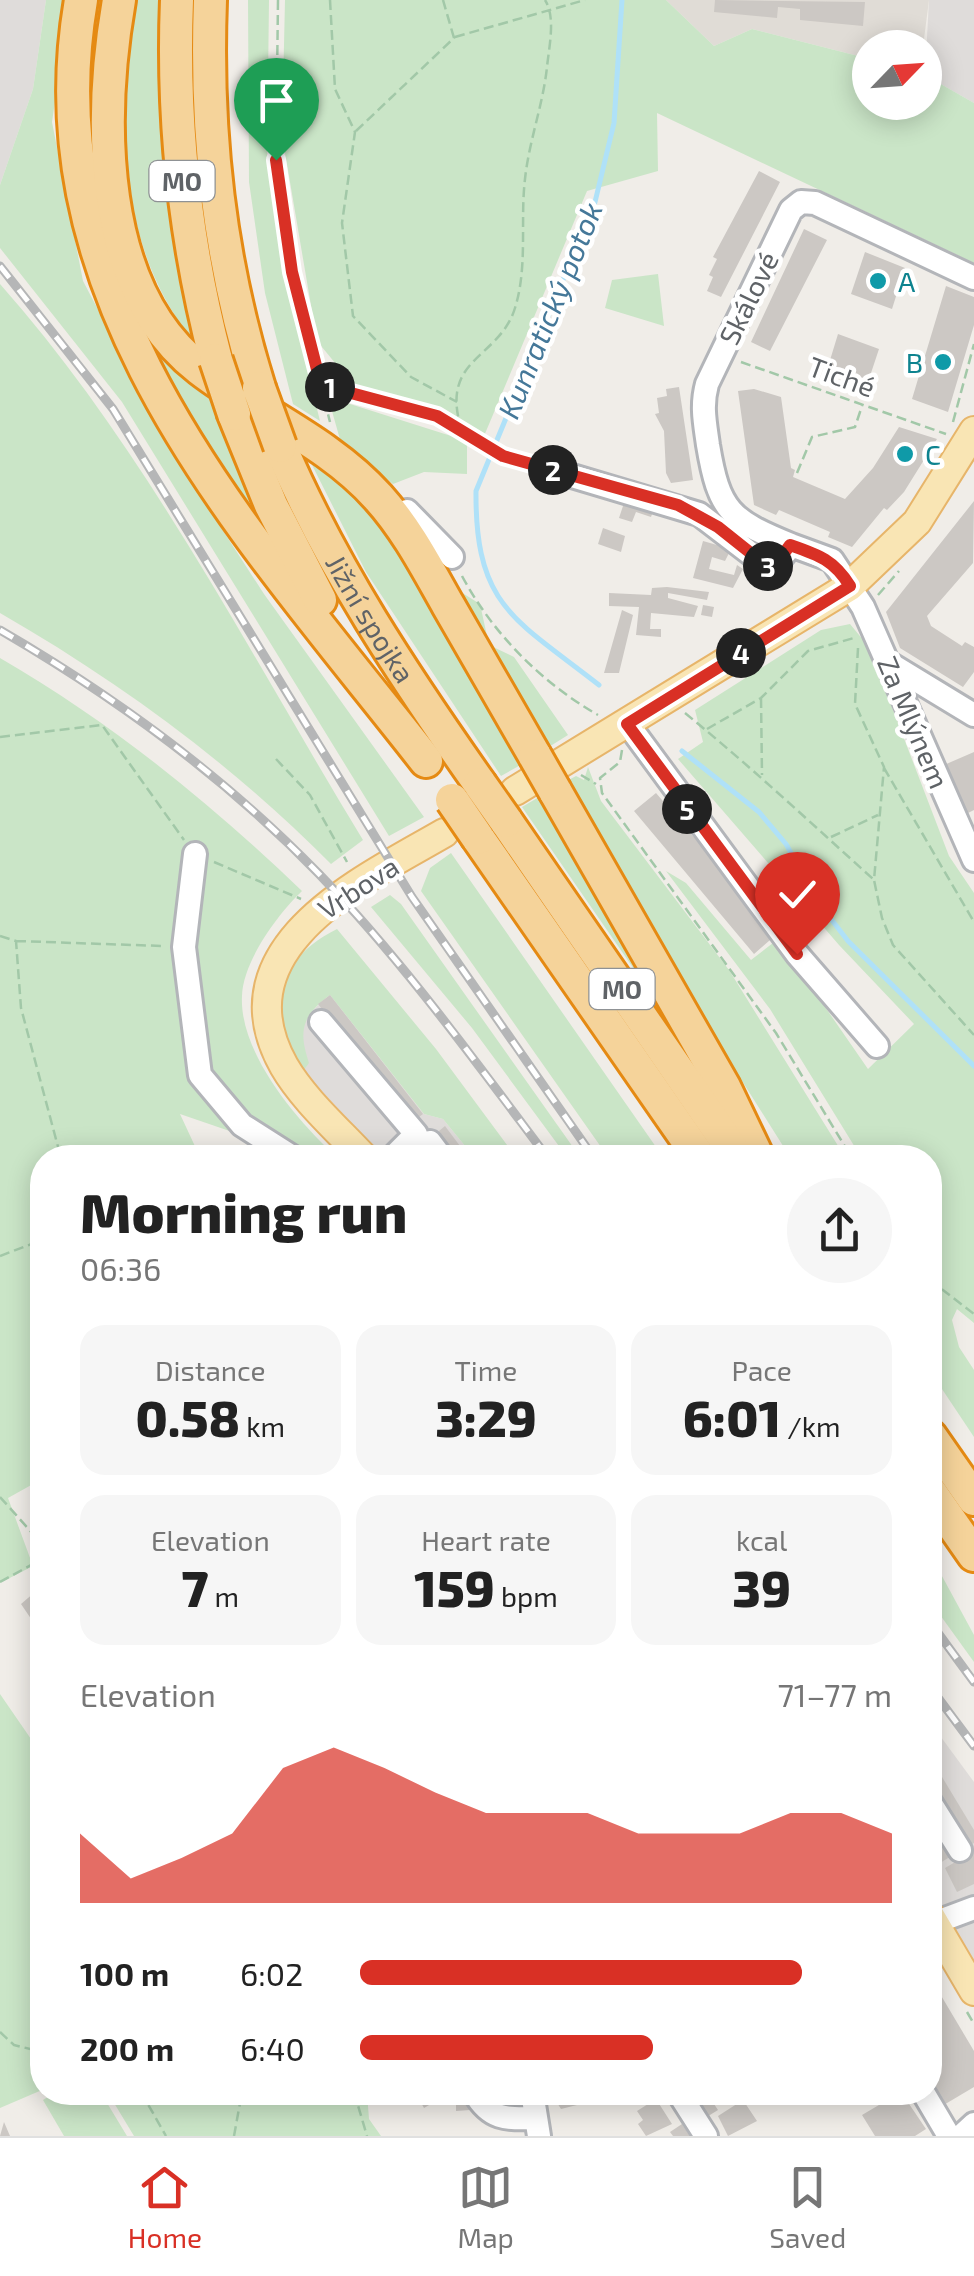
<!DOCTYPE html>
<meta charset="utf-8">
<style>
body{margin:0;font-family:"Exo 2",sans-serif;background:#f6f6f6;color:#222;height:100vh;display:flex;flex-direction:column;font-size:38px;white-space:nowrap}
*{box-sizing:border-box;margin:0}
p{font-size:32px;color:#767676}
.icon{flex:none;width:55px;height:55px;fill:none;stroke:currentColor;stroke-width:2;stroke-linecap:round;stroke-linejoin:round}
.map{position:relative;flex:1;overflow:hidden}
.details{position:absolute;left:30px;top:1145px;width:912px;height:960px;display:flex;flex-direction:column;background:#fff;border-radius:40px;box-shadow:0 5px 25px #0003}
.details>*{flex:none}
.needle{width:65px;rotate:65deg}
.fabs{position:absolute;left:852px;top:30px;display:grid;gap:20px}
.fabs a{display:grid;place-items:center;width:90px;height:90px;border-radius:50%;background:#fff;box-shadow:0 5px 25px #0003;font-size:50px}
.pin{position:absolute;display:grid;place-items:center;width:85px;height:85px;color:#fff;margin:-102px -42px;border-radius:50% 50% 50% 0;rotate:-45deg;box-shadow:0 0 10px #0007}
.pin .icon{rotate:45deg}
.km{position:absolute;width:50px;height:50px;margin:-25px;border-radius:50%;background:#222;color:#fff;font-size:28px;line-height:50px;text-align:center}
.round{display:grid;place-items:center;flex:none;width:105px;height:105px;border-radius:52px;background:#f6f6f6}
.summary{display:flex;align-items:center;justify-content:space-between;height:170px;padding:0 50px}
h1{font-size:55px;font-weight:800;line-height:75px}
.figures{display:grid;grid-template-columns:repeat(3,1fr);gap:15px;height:170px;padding:10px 50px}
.figures div{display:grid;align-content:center;border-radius:25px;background:#f6f6f6;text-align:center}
.figures b{font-size:50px;font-weight:800}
.figures small{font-size:28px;font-weight:400}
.figures p{font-size:28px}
.chart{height:280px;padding:20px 50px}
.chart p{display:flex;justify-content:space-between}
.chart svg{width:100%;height:180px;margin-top:10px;fill:#d93025;opacity:.7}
ul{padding:0 50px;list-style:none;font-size:32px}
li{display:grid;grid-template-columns:160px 120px 1fr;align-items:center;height:75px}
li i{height:25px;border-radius:12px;background:#d93025}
.dock{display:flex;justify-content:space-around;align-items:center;height:140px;border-top:2px solid #e0e0e0;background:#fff;font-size:28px;color:#767676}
.dock a{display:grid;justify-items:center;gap:5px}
.dock .on{color:#d93025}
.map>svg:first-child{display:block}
.industrial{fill:#dfdcda}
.education{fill:#e0dcd6}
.green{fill:#cae5c7}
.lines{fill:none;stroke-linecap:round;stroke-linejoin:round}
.stream{stroke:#afe1f8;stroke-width:5}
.building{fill:#ccc8c4}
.minor-casing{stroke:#b3b5b9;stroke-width:28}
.major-casing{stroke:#e7b56a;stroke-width:32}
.highway-casing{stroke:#e58a13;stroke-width:38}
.path{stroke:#a2c8a8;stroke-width:2.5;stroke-dasharray:10 5;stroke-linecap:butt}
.minor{stroke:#fff;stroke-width:22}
.major{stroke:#f9e5b4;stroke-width:28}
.highway{stroke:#f5d39a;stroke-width:32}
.rail-casing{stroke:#b5b6b7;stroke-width:9}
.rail{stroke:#fff;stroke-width:5;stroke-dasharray:15;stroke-linecap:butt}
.highway-bridge-casing{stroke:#e58a13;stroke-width:38;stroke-linecap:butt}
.highway-bridge{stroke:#f5d39a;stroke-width:32}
.route-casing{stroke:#fff;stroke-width:20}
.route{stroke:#d93025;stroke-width:12}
.culture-dot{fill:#0f9aa8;stroke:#fff;stroke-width:4}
.labels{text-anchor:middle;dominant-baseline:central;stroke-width:9;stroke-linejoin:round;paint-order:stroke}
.shield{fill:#fff;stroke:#8f9295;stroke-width:2.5}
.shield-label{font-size:25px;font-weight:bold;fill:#5f6367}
.culture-label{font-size:28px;fill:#0d838f;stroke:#fff;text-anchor:start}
.street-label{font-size:28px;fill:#5f6367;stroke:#fff}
.water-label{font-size:30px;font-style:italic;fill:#457899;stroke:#fff}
</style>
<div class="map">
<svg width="974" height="2136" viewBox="0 0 974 2136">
<rect width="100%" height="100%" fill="#f0ede8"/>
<!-- industrial -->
<path class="industrial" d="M0,0h46l-13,89 -33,96z
M929,0h45v103l-49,-28z
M330,995l94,119 19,5 31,38h-91l-80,-86 -3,-36 8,-21z
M938,1733l36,49v187l-44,-77v-154z"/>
<!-- education -->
<path class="education" d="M666,0h263l-6,47 -53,1v11l-118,-30 -38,17z"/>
<!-- green -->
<path class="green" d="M46,0h24l-18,122 31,159 93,177 88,136 160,223 -35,19 -267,-434 -122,-154v-63l33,-96z
M91,0h17l-7,43 55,303 60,60 46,121 -91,-132 -77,-184 -9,-166z
M135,0h28l29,340c-77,-99 -74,-223 -57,-340z
M248,0h21l-2,163 21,129 32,129 -27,-17 -28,-111 -16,-111z
M285,0h381l48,46 38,-17 118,30v43h55v-27l49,28v160l-317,-150 1,58 -71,20 -103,245 -72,-34 -58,-16 -37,-45 -35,-206z
M658,274l6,52 -59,-18 7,-28z
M0,284c146,165 249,369 363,556l-32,24c-98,-99 -211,-182 -331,-251z
M328,397l139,44v33l-43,-2 -31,12 -52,-41z
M258,429l160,293 -87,-131 -36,-67z
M308,457l45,34 34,34 139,237 -25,14 -135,-204z
M456,589l24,15 9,41 25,12 54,78 -24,15z
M850,624l19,23 80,209 25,37v430l-17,-14 -5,11 7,27 15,23v67l-44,-66v-85l6,4 3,-18 -9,-8v-106l-69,-1 -91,-148 -104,-138 20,12 65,77 27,-21 90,130 46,-45 -75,-79 -161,-186 25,-17 -8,-32 126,-80z
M0,658c112,65 208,143 302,233 -24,23 -59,70 -60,105 -3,57 56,126 95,161h-56l-34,-20 -67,-23 20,43 -158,1v321l-34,19 25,68 -33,17z
M588,767l13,34 128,169 116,187h-55l-128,-203 -99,-171 13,-7 8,4z
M544,794l154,268 -1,6 -24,-35 3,-3 -154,-223z
M451,853l212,304h-55l-187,-266 9,-23z
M390,895l11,9 179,253h-13l-95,-129 -101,-121z
M337,929l99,120 80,108h-42l-31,-38 -19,-5 -94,-119c-28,21 -32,35 -21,68l-6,8c-37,-58 -30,-110 34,-142z
M930,1554l44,81v27l-44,-61z
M0,1694l42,61v335l-42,18z
M56,2092l45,1 26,43h-63l-21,-36z
M108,2093h259l2,26 12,17h-247z"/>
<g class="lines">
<!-- stream -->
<path class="stream" d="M599,685c-84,-66 -124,-78 -123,-194l119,-289 19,-79 8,-123
M682,751l77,61 27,32 35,62 27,35 126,125"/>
</g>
<!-- building -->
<path class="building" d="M715,0l150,2 -2,24 -63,-6v-11l-22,-2 -1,11 -63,-6z
M759,171l21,11 -59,115 -14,-6 6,-14 -4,-2 8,-16 -4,-2z
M804,229l23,11 -57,111 -19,-9z
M865,252l40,16 -13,41 -41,-15z
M946,286l28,11v28l-26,87 -36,-13z
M838,334l41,15 -12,36 -40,-15z
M679,387l14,93 -22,3 -5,-10 -2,-42 -9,-17 4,-1 -2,-15 10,-2 -1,-7z
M754,389l27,8 10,71 4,2 -2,7 52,22 28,-31 26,-41 38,12 -33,53 -17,18 -3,-2 -32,39 -24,-10 2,-5 -51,-22 -3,5 -22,-10 -16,-114z
M538,474l11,8 -4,6 -12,-8z
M627,494l29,9 -5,14 -15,-5 -4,10 -13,-4z
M974,501l-1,62 -46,53 4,10 31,20 3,-4 9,5v25l-11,15 -63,-39 -14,-36z
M603,528l22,8 -4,16 -23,-8z
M703,541l28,8 -6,12 -13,-4 -3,12 25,6 3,-10 6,4 -10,19 -40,-10z
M667,587l42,5 -2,8 -39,-7v5l30,8 -4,11 -43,-4 -1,16h11v8l-25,-2 3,-28 -30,-1v-13l42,2 1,-7z
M703,605l11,2 -2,10 -11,-2z
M622,610l11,5 -14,58h-15z
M974,752v58l-8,4 -22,-49z
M656,793l121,141 -23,20 -120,-143z
M330,995l93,119 -12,9 -93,-119z
M445,1126l24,32h-19l-17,-22z
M421,1145l10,13 -22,-4z
M42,1586v49l-21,-31z
M930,1757l44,73v13l-8,4 -36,-60z
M930,1817l23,38 -13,8 -10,-16z
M974,1851v33l-17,8 -12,-24z
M930,1977l44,74v36l-32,19 -12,-20v-62l7,-4 -7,-11z
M415,2092h36l-27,16z
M558,2092h33l2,9 -32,8 -7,-11z
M901,2092l25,37 -11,7h-40l-13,-21z
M708,2095l10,15 -13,8 -10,-15z
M469,2097l1,13 -14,1v-13z
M656,2099l16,25 -26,12 -8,-12 5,-4 -6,-9z
M743,2100l14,21 -29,15 -10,-20z
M4,2122l6,14h-10z
M682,2124l8,12h-17l-3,-4z"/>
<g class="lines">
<defs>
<path id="minor" d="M552,470l147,44 73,56 19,-25 41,15 31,47 111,253
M407,511l45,46
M791,545c-61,-25 -72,-34 -83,-100 -3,-22 -7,-39 -1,-61l84,-174 10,-8 14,1 159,75
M890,664l84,51
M627,723l170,231 80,92
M195,854l-11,93 16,128 42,50 52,33
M321,1022l95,112 -24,24
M430,1142l12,16
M930,1802l30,48
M934,1923l40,-15
M474,2092c16,28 32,27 62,26
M532,2092l7,44
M678,2092l28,44
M923,2092l26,44
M961,2136l13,-12"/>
<path id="major" d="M515,791l335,-205 67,-64 57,-91
M364,1158c-27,-29 -61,-59 -80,-92 -67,-119 79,-186 160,-233
M930,1916l44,75"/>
<g id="highway">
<path d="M81,0c-53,306 171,538 345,761"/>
<path d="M119,0c-20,115 -23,289 81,369 57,44 129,73 178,128 29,32 49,71 70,108 29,50 58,101 87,151"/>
<path d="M177,0c-5,123 8,241 39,360"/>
<path d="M210,0c-5,134 9,260 49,388"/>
<path d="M234,414l37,91 49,95"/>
<path id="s1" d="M280,446c52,122 124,230 200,338"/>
<path d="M555,791l169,296 34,71"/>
<path d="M506,821l232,337"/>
<path d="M478,838l222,320"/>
<path d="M930,1436l44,63"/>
<path d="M930,1492l44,63"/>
</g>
</defs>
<!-- minor casing -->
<use href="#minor" class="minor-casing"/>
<!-- major casing -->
<use href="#major" class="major-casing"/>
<!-- highway casing -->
<use href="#highway" class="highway-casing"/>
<!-- path -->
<path class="path" d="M278,0l-2,160 16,112 38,150
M330,0l5,89 20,43 -13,91 11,93 58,61 46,25
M455,37l130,-37
M356,131l98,-93 -11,-38
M741,362l205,72
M321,385l116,31 44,29 51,19
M953,422l21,-78
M462,431c-24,-74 37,-71 53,-123 13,-42 5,-87 10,-129 4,-38 18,-74 22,-112 2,-20 9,-50 -2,-67
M797,473l15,-36 43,-10 7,-21
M462,576c31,58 80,107 136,139
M878,595l21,-24
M858,648l-3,56 29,63 -10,113 8,38 11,27 81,90
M761,698l1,77
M685,713c65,53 126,110 188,166
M707,729l54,-31 47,-47 46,-13
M0,737l102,-12 82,115
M622,750l-2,12 -20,16 2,15 174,240 76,125
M276,759l34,36 37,67
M884,768l90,154
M581,775l15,9
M831,837l47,-22
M214,862l87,37
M0,936l16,5 5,67 40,150
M16,941l146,5
M0,1256l42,-16
M930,1280l44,34
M0,1497l42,47
M0,1582l42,-23
M967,2012l7,12
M0,2032l14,13 28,7
M141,2092l25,44
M354,2092l13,44
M234,2136l8,-44"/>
<!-- minor -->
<use href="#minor" class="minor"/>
<!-- major -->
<use href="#major" class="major"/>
<!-- highway -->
<use href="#highway" class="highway"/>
<defs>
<path id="rail" d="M0,266l113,143 299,488 182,261
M0,630c117,68 224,146 319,244 84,87 156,187 229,284
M930,1622l44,60
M930,1687l44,59"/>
</defs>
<!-- rail casing -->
<use href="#rail" class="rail-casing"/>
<!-- rail -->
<use href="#rail" class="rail"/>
<defs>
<path id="highway-bridge" d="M216,360l18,54
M259,388l21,58
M535,756l20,35
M480,784l26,37
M452,800l26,38"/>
</defs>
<!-- highway-bridge casing -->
<use href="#highway-bridge" class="highway-bridge-casing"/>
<!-- highway-bridge -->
<use href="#highway-bridge" class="highway-bridge"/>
</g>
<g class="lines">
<defs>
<path id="route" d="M276,160l16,112 29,113 116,31 66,40 175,49 40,22 54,43 18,-25c29,10 44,15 60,41l-223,138 170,230"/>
</defs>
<!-- route casing -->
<use href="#route" class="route-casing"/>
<!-- route -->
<use href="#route" class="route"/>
</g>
<!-- markers -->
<g class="culture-dot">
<circle cx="878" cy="281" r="10"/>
<circle cx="943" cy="362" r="10"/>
<circle cx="905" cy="454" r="10"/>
</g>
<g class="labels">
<!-- shield labels -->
<g class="shield">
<rect x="149.5" y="161" width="65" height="40" rx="8"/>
<rect x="589.5" y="969" width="65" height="40" rx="8"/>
</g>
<g class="shield-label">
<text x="182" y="181">MO</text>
<text x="622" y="989">MO</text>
</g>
<!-- culture labels -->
<g class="culture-label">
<text x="898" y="281">A</text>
<text x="923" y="362" text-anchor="end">B</text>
<text x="925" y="454">C</text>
</g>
<!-- street labels -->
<g class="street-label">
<text transform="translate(748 298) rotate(-64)">Skálové</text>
<text transform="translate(842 376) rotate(20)">Tiché</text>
<text stroke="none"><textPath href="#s1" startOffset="195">Jižní spojka</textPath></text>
<text transform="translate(914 722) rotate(67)">Za Mlýnem</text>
<text transform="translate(358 887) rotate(-33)">Vrbova</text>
</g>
<!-- water labels -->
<g class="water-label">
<text transform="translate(549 310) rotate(-68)">Kunratický potok</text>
</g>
</g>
</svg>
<div class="fabs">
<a><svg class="needle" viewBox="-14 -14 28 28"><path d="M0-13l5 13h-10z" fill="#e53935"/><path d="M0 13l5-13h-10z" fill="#767676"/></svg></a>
</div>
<div class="pin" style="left:276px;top:160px;background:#1e9e55"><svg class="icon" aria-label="arrive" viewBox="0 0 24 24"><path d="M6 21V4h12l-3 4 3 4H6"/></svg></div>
<div class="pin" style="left:797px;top:954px;background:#d93025"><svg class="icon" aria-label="check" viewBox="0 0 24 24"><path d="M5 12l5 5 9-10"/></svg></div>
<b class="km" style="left:330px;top:387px">1</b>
<b class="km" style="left:553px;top:470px">2</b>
<b class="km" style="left:768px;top:566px">3</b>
<b class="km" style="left:741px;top:653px">4</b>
<b class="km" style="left:687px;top:809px">5</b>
<section class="details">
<div class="summary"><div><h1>Morning run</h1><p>06:36</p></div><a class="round"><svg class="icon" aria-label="share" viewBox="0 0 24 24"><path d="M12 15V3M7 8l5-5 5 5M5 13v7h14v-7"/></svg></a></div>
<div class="figures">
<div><p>Distance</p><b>0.58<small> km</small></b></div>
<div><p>Time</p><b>3:29</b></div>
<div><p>Pace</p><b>6:01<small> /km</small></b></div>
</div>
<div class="figures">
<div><p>Elevation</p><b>7<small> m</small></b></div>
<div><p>Heart rate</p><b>159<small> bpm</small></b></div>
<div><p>kcal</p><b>39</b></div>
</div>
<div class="chart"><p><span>Elevation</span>71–77 m</p>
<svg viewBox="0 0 160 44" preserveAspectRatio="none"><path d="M0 44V27L10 38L20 33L30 27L40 11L50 6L60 11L70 17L80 22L90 22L100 22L110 27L120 27L130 27L140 22L150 22L160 27V44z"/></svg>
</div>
<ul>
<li><b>100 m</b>6:02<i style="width:83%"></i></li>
<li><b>200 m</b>6:40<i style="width:55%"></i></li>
</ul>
</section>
</div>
<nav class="dock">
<a class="on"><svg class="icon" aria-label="home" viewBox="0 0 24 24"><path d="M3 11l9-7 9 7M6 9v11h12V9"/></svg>Home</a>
<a><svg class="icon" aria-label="map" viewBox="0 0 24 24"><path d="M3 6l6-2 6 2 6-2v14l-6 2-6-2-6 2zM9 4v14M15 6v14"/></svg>Map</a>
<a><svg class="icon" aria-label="saved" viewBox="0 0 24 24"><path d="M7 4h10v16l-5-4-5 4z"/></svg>Saved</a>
</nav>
